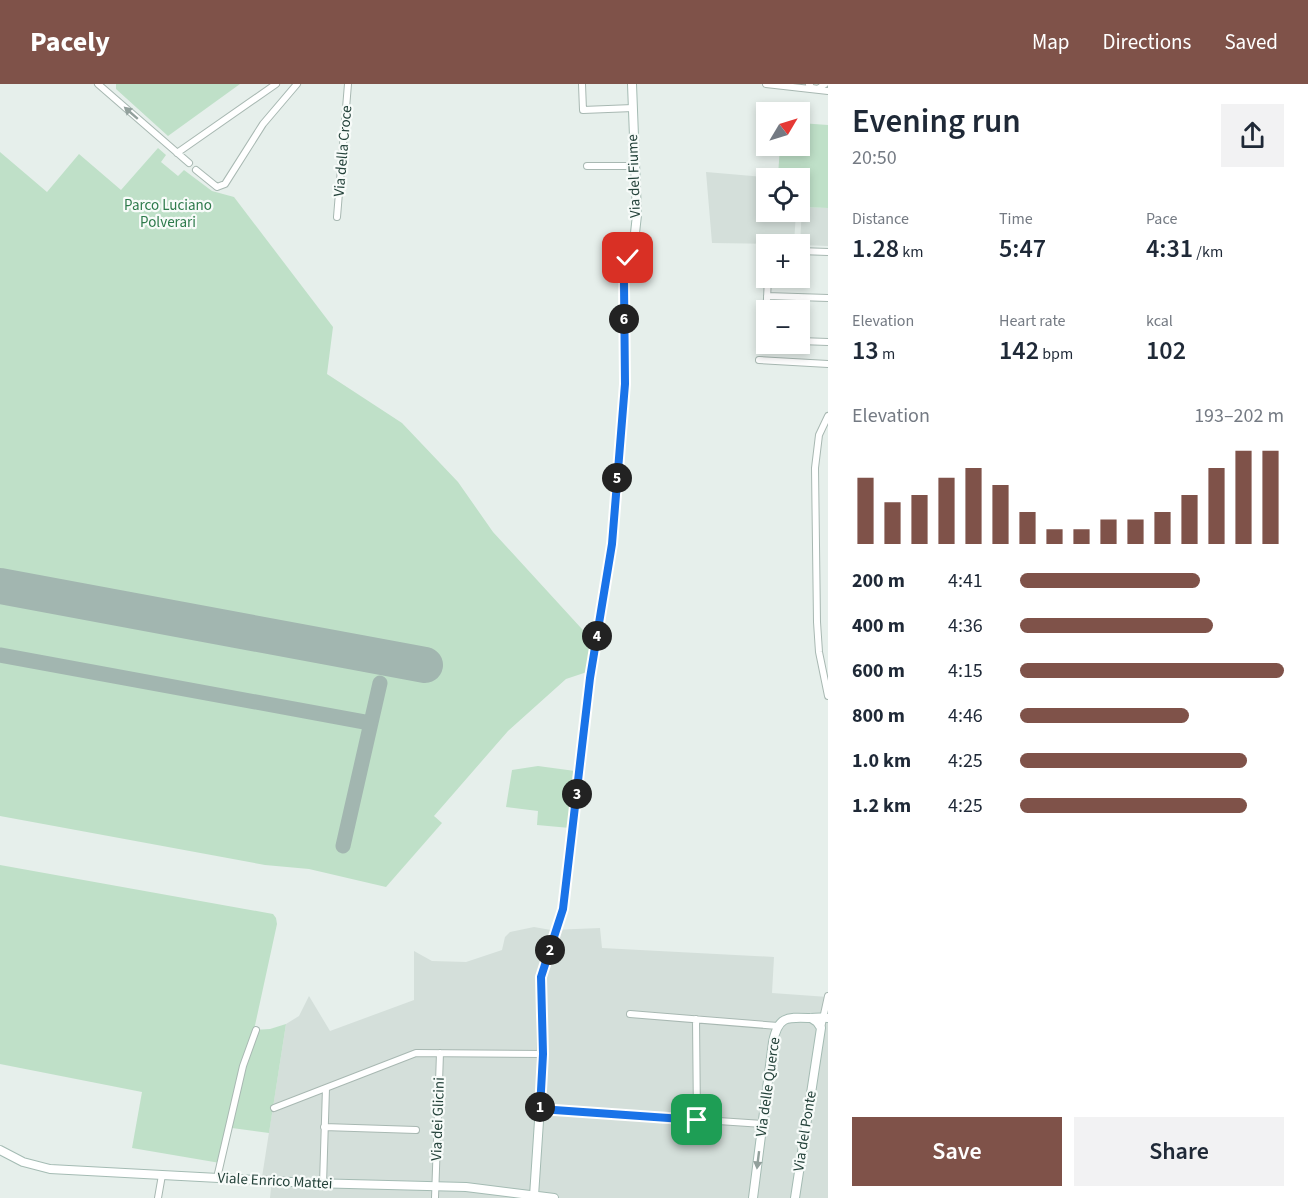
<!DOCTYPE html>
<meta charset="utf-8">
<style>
body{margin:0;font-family:"Source Sans 3",sans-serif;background:#f2f2f3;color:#1f2937;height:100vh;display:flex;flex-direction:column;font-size:22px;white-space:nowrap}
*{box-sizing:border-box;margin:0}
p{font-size:20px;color:#747a83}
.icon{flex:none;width:33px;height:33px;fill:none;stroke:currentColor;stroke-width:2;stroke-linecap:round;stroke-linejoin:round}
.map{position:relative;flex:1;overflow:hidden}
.sheet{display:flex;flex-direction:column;background:#fff;width:480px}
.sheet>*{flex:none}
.needle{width:39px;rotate:52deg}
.buttons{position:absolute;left:756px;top:18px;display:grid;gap:12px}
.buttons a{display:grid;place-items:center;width:54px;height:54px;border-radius:0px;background:#fff;box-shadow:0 3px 9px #0003;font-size:30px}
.pin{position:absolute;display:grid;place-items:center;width:51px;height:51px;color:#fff;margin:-26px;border-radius:12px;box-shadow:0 3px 9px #0006}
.km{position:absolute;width:30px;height:30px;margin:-15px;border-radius:50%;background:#222;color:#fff;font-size:16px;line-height:30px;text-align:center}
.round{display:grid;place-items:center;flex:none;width:63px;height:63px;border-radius:0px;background:#f2f2f3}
.head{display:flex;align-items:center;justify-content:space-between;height:102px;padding:0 24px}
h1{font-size:33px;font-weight:600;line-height:45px}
.figures{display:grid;grid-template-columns:repeat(3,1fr);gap:9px;height:102px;padding:6px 24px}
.figures div{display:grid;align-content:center}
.figures b{font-size:26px;font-weight:600}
.figures small{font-size:16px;font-weight:400}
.figures p{font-size:16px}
.chart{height:168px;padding:12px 24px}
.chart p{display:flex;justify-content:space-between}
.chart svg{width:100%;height:108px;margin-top:6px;stroke:#7f5249;stroke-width:6}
.primary-button{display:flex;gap:12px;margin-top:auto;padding:12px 24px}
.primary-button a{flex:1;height:69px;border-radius:0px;background:#7f5249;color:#fff;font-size:24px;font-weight:600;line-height:69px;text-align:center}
.primary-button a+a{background:#f2f2f3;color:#1f2937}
ul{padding:0 24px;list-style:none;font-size:20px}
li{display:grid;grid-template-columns:96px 72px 1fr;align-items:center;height:45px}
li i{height:15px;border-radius:8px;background:#7f5249}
header{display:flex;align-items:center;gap:36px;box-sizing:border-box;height:84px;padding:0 30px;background:#7f5249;color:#fff}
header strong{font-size:28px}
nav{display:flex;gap:33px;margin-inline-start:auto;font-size:21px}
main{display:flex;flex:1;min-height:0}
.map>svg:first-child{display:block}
.built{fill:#d4dfda}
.green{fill:#bfe0c8}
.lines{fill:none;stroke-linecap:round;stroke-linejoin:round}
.taxiway{stroke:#a2b6b0;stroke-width:15}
.runway{stroke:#a2b6b0;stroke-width:36}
.street-casing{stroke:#a8b8b2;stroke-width:8}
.secondary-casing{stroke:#a4bbb3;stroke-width:10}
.street{stroke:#fff;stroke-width:6}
.secondary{stroke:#fff;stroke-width:8}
.oneway{fill:#92a09c}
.route-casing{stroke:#fff;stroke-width:12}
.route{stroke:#1a73e8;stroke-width:8}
.labels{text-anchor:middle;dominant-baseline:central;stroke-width:4.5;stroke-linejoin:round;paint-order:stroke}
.street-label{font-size:15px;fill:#24423a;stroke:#f7fbf9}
.park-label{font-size:15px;fill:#2d7a4b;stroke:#f7fbf9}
</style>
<header>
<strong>Pacely</strong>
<nav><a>Map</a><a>Directions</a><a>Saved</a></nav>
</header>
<main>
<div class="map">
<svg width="828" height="1114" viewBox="0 0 828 1114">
<rect width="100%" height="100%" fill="#e6efeb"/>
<!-- built -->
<path class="built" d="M706,88l68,6h-8v34h30l-2,32 -82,-1z
M802,123l26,1v38l-28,-1z
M534,843l17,3 49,-2 2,20 172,9 -2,36 56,4v201h-558l2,-20 -10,-1 24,-153 13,-8 10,-20 21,35 84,-31v-49l18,10 34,1 36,-12 3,-13 5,-5z"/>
<!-- green -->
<path class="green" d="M116,0h124l-72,52 -52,-47z
M800,39l28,2v83l-26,-1 1,-29 -25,-2 2,-30h20z
M158,64l8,7 -5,7 17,14 6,-6 28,21 22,6 99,130 -6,47 75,49 56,59 35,50 99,108 -2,31 -24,8 -58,52 -74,85 8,7 -56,64 -77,-18 -44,-4 -265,-49v-664l47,40 32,-38 42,36z
M538,682l37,5 -5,57 -33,-3 1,-14 -32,-4 6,-37z
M0,781l273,49 3,4 1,6 -23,106 16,-1 16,-5 -17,109 -37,-5 20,-90 -32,125 -88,-15 10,-56 -142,-28z"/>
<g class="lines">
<!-- taxiway -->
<path class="taxiway" d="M0,571l370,68
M343,762l37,-163"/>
<!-- runway -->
<path class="runway" d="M0,502l425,79"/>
<defs>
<path id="street" d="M98,0l91,79
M582,0l1,26 50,-2
M766,0l62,7
M809,0l3,4 6,1 7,-5
M177,69l99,-69
M587,82h47
M196,86l21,17 8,-3 38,-60 34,-40
M337,133l11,-133
M800,167l28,1
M767,212l61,2
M766,255h-1l3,-61
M800,257l28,1
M759,276l69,4
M828,332l-9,19 -4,33 2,154 2,30 9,44
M630,930l148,12
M696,935l1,101
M821,944l7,-32
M274,1024l142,-55 127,1
M540,1025l223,15
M324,1043l92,3
M217,1094l26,-112 13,-36
M323,1100l3,-96
M158,1114l4,-23
M435,1114l5,-145"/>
<path id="secondary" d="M0,1066l23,12 27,7 260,14 156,4 88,11
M534,1112l8,-120 -1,-99 22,-68 27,-231 22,-134 13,-161v-114l10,-36 2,-18 -5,-131
M753,1114l20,-156c5,-25 13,-25 35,-24 7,0 13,-1 20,0
M795,1114l26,-170 -4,-6 -6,-4"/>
</defs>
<!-- street casing -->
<use href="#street" class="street-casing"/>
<!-- secondary casing -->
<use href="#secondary" class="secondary-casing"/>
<!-- street -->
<use href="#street" class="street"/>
<!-- secondary -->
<use href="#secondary" class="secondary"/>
</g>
<!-- one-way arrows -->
<defs><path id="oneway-solid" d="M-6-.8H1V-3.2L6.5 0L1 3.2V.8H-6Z" transform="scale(1.5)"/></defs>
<g class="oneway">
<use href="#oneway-solid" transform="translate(131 29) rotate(-139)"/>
<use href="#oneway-solid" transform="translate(758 1076) rotate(97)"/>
</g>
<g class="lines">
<defs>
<path id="route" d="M628,174l-4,25 1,101 -13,160 -22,134 -27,231 -22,68 2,77 -3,55 157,11"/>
</defs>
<!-- route casing -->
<use href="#route" class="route-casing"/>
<!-- route -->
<use href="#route" class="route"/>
</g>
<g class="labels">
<!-- street labels -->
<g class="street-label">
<text transform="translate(343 67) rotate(-85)">Via della Croce</text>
<text transform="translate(634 92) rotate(-92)">Via del Fiume</text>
<text transform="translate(768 1003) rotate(-82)">Via delle Querce</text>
<text transform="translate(438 1035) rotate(-88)">Via dei Glicini</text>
<text transform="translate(805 1047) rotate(-81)">Via del Ponte</text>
<text transform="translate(275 1097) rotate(3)">Viale Enrico Mattei</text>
</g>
<!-- park labels -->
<g class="park-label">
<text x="168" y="121">Parco Luciano<tspan x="168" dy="17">Polverari</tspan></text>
</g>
</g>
</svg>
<div class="buttons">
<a><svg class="needle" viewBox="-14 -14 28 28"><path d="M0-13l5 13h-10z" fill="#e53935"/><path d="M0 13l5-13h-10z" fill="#747a83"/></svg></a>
<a><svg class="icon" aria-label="locate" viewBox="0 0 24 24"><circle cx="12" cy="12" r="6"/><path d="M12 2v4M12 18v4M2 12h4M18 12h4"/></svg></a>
<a>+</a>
<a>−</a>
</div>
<div class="pin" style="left:697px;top:1036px;background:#1e9e55"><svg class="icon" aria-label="arrive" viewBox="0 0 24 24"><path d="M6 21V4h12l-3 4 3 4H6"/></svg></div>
<div class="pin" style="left:628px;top:174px;background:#d93025"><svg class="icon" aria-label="check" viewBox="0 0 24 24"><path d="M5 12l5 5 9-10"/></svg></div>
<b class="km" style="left:540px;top:1023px">1</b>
<b class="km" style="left:550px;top:866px">2</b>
<b class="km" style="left:577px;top:710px">3</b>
<b class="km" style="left:597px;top:552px">4</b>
<b class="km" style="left:617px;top:394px">5</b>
<b class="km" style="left:624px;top:235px">6</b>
</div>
<section class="sheet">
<div class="head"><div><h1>Evening run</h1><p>20:50</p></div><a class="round"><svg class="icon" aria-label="share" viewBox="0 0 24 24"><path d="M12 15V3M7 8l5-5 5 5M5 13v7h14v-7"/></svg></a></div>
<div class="figures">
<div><p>Distance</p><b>1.28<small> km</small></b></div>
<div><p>Time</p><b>5:47</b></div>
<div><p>Pace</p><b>4:31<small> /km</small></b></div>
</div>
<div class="figures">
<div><p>Elevation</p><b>13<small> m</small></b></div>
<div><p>Heart rate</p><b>142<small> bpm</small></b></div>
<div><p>kcal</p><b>102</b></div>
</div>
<div class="chart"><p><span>Elevation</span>193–202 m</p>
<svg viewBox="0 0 160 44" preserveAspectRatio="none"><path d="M5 44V17M15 44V27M25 44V24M35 44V17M45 44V13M55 44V20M65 44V31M75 44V38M85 44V38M95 44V34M105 44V34M115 44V31M125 44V24M135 44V13M145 44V6M155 44V6"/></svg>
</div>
<ul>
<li><b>200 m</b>4:41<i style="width:68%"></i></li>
<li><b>400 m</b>4:36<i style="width:73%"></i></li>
<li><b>600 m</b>4:15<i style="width:100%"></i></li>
<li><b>800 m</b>4:46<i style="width:64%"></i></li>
<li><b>1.0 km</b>4:25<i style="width:86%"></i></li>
<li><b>1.2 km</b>4:25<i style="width:86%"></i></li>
</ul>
<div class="primary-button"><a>Save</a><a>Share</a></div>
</section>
</main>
